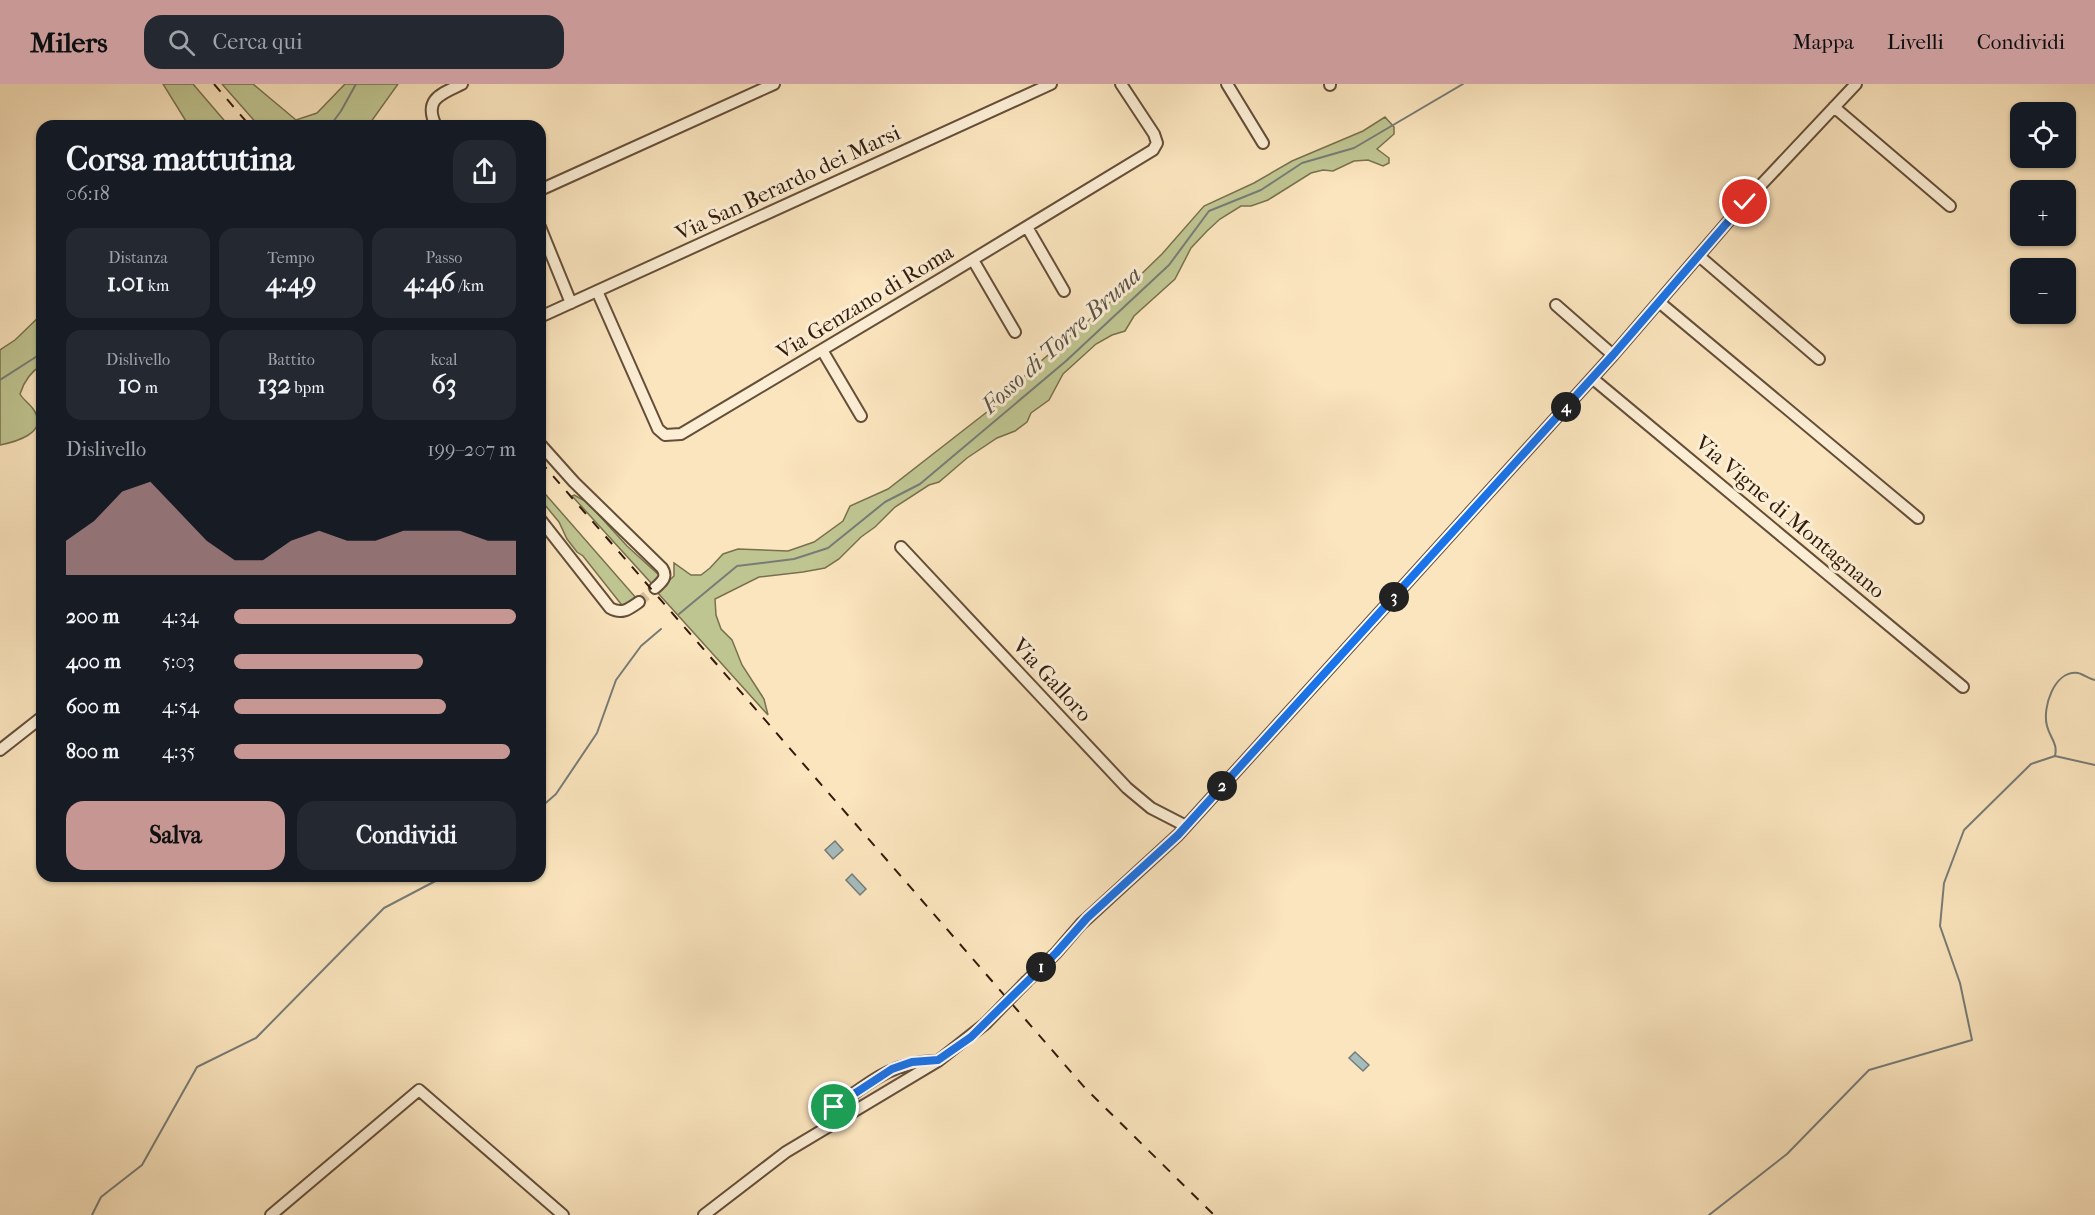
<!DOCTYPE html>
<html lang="it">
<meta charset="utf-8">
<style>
body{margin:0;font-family:"IM FELL French Canon",serif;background:#242831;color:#f1f3f6;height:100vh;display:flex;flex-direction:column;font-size:22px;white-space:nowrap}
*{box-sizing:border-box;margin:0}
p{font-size:20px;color:#9ea1a6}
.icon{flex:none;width:33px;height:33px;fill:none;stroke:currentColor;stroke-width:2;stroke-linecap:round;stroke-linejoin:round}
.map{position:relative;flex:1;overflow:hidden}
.sheet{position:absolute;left:36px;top:36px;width:510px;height:762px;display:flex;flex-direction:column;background:#171b24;border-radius:18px;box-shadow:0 2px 4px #0004}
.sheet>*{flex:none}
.tools{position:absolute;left:2010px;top:18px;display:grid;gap:12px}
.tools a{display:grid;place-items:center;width:66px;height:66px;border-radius:12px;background:#171b24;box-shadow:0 2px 4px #0004;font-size:30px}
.pin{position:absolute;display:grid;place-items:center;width:51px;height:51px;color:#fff;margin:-26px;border:3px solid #fff;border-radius:50%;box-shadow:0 2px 6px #0007}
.km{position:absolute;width:30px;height:30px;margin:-15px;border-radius:50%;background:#222;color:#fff;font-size:16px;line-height:30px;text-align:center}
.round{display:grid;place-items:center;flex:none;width:63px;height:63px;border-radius:18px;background:#242831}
.summary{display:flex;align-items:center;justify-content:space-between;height:102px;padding:0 30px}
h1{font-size:33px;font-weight:700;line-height:45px}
.stats{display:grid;grid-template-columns:repeat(3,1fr);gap:9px;height:102px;padding:6px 30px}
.stats div{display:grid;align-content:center;border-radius:15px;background:#242831;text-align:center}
.stats b{font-size:26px;font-weight:700}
.stats small{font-size:16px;font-weight:400}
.stats p{font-size:16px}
.chart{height:168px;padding:12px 30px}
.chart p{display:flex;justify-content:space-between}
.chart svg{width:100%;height:108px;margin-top:6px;fill:#c59692;opacity:.7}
.primary-button{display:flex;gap:12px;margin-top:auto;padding:12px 30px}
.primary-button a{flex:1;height:69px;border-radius:18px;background:#c59692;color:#111;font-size:24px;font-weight:700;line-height:69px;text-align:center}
.primary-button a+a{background:#242831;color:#f1f3f6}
ul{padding:0 30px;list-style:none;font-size:20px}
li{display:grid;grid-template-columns:96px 72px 1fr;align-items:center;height:45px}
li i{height:15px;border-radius:8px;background:#c59692}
header{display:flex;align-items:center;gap:36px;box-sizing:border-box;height:84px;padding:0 30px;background:#c59692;color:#111}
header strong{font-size:28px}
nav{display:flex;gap:33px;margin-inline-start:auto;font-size:21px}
.search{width:420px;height:54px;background:#242831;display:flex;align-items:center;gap:15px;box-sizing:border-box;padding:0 21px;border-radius:18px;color:#9ea1a6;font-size:22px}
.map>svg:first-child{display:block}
.green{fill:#bfc591;stroke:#79704f;stroke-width:1.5}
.water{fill:#a5bcbd;stroke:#777c77;stroke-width:1.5}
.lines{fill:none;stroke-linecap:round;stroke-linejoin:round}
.stream{stroke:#777c77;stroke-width:2}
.minor-tunnel{stroke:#d3bd9b;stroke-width:10;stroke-dasharray:10 5;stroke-linecap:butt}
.minor-casing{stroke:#654e39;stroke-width:14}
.minor{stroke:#fceed5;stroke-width:10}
.rail{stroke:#331c0d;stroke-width:2;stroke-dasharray:10 10;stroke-linecap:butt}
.minor-bridge-casing{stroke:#654e39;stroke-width:14;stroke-linecap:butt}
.minor-bridge{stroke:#fceed5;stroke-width:10}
.route-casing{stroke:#fff;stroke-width:12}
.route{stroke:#1a73e8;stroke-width:8}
.labels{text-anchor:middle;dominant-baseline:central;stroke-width:6;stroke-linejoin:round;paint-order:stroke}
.street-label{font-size:22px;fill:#331c0d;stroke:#fceed5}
.water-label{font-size:24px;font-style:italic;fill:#5b544b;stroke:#fceed5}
</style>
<header>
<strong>Milers</strong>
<div class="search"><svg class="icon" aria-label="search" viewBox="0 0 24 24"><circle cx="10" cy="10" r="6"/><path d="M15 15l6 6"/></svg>Cerca qui</div>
<nav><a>Mappa</a><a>Livelli</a><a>Condividi</a></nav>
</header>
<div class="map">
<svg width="2095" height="1131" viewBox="0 0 2095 1131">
<rect width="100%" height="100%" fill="#fbe5be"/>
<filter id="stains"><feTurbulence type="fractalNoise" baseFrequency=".00333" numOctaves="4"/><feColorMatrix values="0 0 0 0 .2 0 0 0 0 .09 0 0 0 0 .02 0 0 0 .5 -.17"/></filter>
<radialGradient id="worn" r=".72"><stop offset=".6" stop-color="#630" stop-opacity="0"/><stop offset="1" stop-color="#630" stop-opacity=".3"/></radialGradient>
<!-- green -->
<path class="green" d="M163,0h30l36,42h-40z
M222,0h31l43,36 21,-7 28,-29h53l-30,42h-109z
M1385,33l9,10v7l-17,15 12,9v5l-6,3 -15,-6 -14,1 -21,10 -10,-1 -12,3 -43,27 -17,6h-10l-21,13 -13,12 -16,17 -16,31 -41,37 -9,15 -13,4 -16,9 -33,30 -14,26 -18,13 -4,9 -12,9 -18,7 -30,20 -28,24 -10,3 -34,22 -20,20 -14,10 -22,22 -14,9 -22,4 -44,5 -44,22 1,16 5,14 11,11 10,25 22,34 4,16 -111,-123 17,-16v-13l17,12h10l9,-7 13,-14 15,-5 50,2 26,-9 29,-21 7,-15 38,-17 104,-81 42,-41 95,-81 33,-32 42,-48 50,-23 38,-22 71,-30z
M42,230v51c-12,7 -18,16 -22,29 4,7 12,11 15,18 13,21 -20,30 -35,33v-95l15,-10z
M540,404l97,111 -13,8 -3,-3 -38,-48 -6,-4 -10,-13 -8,-17 -19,-23z
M574,411l13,7 40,44 33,30 -7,9 -81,-89z"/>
<!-- water -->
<path class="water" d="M835,757l8,9 -10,9 -8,-9z
M852,790l14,15 -6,6 -14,-15z
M1355,968l14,13 -6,6 -14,-13z"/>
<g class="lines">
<!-- stream -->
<path class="stream" d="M330,42l11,-15 15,-27
M0,296l42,-27
M679,530l58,-48 57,-7 34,-11 57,-46 35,-18 146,-123 103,-96 40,-54 52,-21 41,-27 52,-15 109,-64
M2055,672c3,-13 -5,-18 -8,-30 -5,-18 7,-56 31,-53 5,1 11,6 17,7
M540,724l16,-14 41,-61 19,-53 25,-34 20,-17
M92,1131l9,-18 41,-32 55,-98 59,-29 128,-130 61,-32
M1709,1131l78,-61 82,-84 103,-30 -12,-57 -20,-57 4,-43 20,-53 67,-66 24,-8 40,9"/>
<!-- minor-tunnel -->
<path class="minor-tunnel" d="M639,518l16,-14"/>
<defs>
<path id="minor" d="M1227,0l36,59
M1330,0v1
M1834,23l116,99
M436,42c-13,-27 5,-32 26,-42
M540,106l234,-106
M540,143l31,76
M1027,143l37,64
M1699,172l120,103
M973,176l42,72
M597,207l61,138 7,6 16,-1 263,-157 209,-127 4,-7 -3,-9 -33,-50
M1659,218l259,216
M1556,221l57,50
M540,233l511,-233
M822,266l39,66
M1592,294l371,309
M540,360l34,38 88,86c6,9 0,14 -7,20
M540,435l70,89c12,7 19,1 29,-6
M901,463l226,241 24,20 35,18
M0,666l42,-33
M1027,897l29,-28 25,-29 97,-89 435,-480 132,-153 111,-118
M835,1023c34,-24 56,-45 100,-46
M271,1131l148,-125 144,125
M704,1131l82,-63 152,-91 47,-37"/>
</defs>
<!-- minor casing -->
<use href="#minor" class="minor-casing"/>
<!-- minor -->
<use href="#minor" class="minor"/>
<!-- rail -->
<path class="rail" d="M214,0l36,42
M540,377l545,627 129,127"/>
<defs>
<path id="minor-bridge" d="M985,940l42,-43"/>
</defs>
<!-- minor-bridge casing -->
<use href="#minor-bridge" class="minor-bridge-casing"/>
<!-- minor-bridge -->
<use href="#minor-bridge" class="minor-bridge"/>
</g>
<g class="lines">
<defs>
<path id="route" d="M834,1023l58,-38 20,-7 26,-2 33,-23 85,-84 31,-35 91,-83 435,-480 132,-153"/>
</defs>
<!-- route casing -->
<use href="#route" class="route-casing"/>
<!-- route -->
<use href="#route" class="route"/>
</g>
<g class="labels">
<!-- street labels -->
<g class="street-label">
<text transform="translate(788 99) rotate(-25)">Via San Berardo dei Marsi</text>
<text transform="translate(865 218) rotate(-31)">Via Genzano di Roma</text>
<text transform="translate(1790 433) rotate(40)">Via Vigne di Montagnano</text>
<text transform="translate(1052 596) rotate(47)">Via Galloro</text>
</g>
<!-- water labels -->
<g class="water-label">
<text transform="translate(1061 256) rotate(-42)">Fosso di Torre Bruna</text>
</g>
</g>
<rect width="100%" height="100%" filter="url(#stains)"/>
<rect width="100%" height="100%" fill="url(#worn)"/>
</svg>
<div class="tools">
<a><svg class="icon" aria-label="locate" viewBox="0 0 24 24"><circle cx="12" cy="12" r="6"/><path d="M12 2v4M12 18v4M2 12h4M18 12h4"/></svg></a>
<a>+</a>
<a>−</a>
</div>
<div class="pin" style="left:834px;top:1023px;background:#1e9e55"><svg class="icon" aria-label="arrive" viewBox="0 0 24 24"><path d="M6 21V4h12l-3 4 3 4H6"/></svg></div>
<div class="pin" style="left:1745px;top:118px;background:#d93025"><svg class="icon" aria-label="check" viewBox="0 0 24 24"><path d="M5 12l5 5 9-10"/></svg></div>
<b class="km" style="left:1041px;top:883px">1</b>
<b class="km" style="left:1222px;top:702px">2</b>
<b class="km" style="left:1394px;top:513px">3</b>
<b class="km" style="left:1566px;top:323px">4</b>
<section class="sheet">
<div class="summary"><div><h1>Corsa mattutina</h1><p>06:18</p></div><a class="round"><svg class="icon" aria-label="share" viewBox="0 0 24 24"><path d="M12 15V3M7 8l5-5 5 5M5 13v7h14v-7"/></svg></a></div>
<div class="stats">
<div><p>Distanza</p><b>1.01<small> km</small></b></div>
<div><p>Tempo</p><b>4:49</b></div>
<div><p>Passo</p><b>4:46<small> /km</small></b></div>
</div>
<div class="stats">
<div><p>Dislivello</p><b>10<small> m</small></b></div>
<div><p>Battito</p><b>132<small> bpm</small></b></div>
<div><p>kcal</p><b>63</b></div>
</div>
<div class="chart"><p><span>Dislivello</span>199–207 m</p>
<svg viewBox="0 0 160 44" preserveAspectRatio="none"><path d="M0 44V30L10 22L20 10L30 6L40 18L50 30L60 38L70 38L80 30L90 26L100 30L110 30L120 26L130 26L140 26L150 30L160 30V44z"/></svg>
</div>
<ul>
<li><b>200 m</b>4:34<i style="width:100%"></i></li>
<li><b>400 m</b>5:03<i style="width:67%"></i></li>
<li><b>600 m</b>4:54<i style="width:75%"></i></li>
<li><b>800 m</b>4:35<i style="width:98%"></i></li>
</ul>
<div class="primary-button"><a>Salva</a><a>Condividi</a></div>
</section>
</div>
